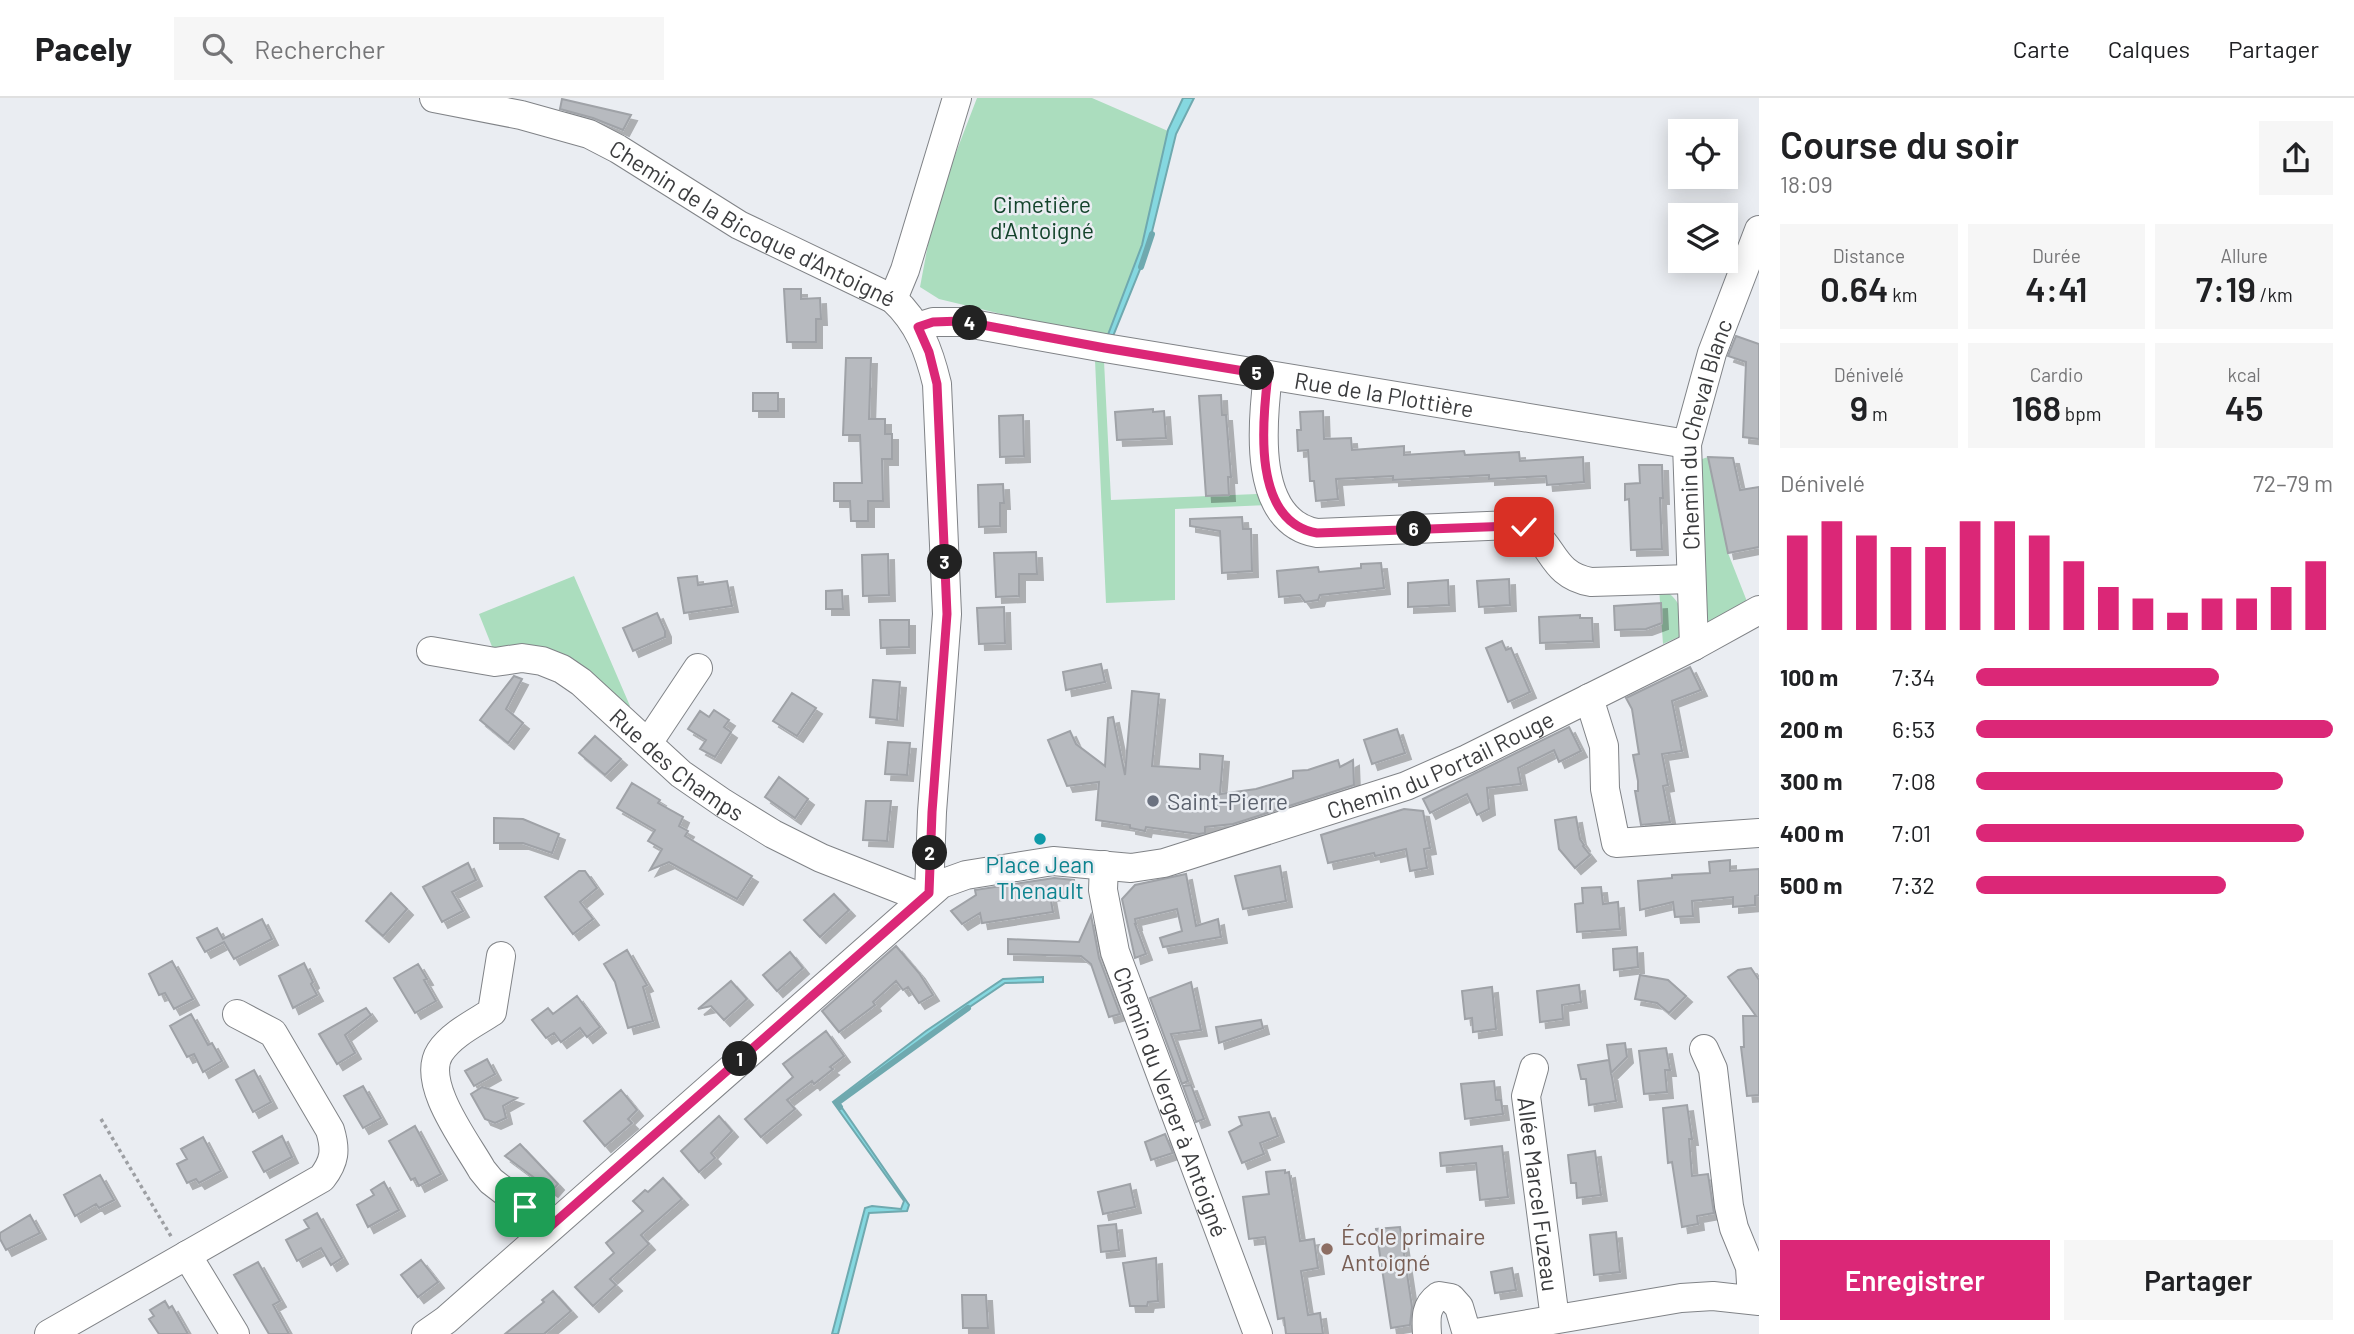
<!DOCTYPE html>
<html lang="fr">
<meta charset="utf-8">
<style>
body{margin:0;font-family:Barlow,sans-serif;background:#f6f6f6;color:#202124;height:100vh;display:flex;flex-direction:column;font-size:26px;white-space:nowrap}
*{box-sizing:border-box;margin:0}
p{font-size:23px;color:#757577}
.icon{flex:none;width:38px;height:38px;fill:none;stroke:currentColor;stroke-width:2;stroke-linecap:round;stroke-linejoin:round}
.map{position:relative;flex:1;overflow:hidden}
.details{display:flex;flex-direction:column;background:#fff;width:595px}
.details>*{flex:none}
.buttons{position:absolute;left:1668px;top:21px;display:grid;gap:14px}
.buttons a{display:grid;place-items:center;width:70px;height:70px;border-radius:0px;background:#fff;box-shadow:0 4px 18px #0003;font-size:35px}
.pin{position:absolute;display:grid;place-items:center;width:60px;height:60px;color:#fff;margin:-30px;border-radius:14px;box-shadow:0 4px 10px #0006}
.km{position:absolute;width:35px;height:35px;margin:-18px;border-radius:50%;background:#222;color:#fff;font-size:19px;line-height:35px;text-align:center}
.round{display:grid;place-items:center;flex:none;width:74px;height:74px;border-radius:0px;background:#f6f6f6}
.headline{display:flex;align-items:center;justify-content:space-between;height:119px;padding:0 21px}
h1{font-size:38px;font-weight:600;line-height:52px}
.metrics{display:grid;grid-template-columns:repeat(3,1fr);gap:10px;height:119px;padding:7px 21px}
.metrics div{display:grid;align-content:center;border-radius:0px;background:#f6f6f6;text-align:center}
.metrics b{font-size:35px;font-weight:600}
.metrics small{font-size:19px;font-weight:400}
.metrics p{font-size:19px}
.chart{height:196px;padding:14px 21px}
.chart p{display:flex;justify-content:space-between}
.chart svg{width:100%;height:126px;margin-top:7px;stroke:#db2777;stroke-width:6}
.primary-button{display:flex;gap:14px;margin-top:auto;padding:14px 21px}
.primary-button a{flex:1;height:80px;border-radius:0px;background:#db2777;color:#fff;font-size:28px;font-weight:600;line-height:80px;text-align:center}
.primary-button a+a{background:#f6f6f6;color:#202124}
ul{padding:0 21px;list-style:none;font-size:23px}
li{display:grid;grid-template-columns:112px 84px 1fr;align-items:center;height:52px}
li i{height:18px;border-radius:9px;background:#db2777}
header{display:flex;align-items:center;gap:42px;box-sizing:border-box;height:98px;padding:0 35px;background:#fff;border-bottom:2px solid #e0e0e0}
header strong{font-size:33px}
nav{display:flex;gap:38px;margin-inline-start:auto;font-size:24px}
.search{width:490px;height:63px;background:#f6f6f6;display:flex;align-items:center;gap:18px;box-sizing:border-box;padding:0 24px;border-radius:0px;color:#757577;font-size:26px}
main{display:flex;flex:1;min-height:0}
.map>svg:first-child{display:block}
.green{fill:#abddbe}
.water{fill:#85d8e0;stroke:#6fa9af;stroke-width:2}
.lines{fill:none;stroke-linecap:round;stroke-linejoin:round}
.stream{stroke:#6fa9af;stroke-width:6}
.building{fill:#b7babf;stroke:#9fa2a7;stroke-width:2;filter:url(#shadow)}
.minor-casing{stroke:#808387;stroke-width:30}
.path{stroke:#9d9fa3;stroke-width:3.5;stroke-dasharray:3.5 3.5;stroke-linecap:butt}
.minor{stroke:#fff;stroke-width:28}
.route-casing{stroke:#fff;stroke-width:14}
.route{stroke:#db2777;stroke-width:9}
.worship-dot{fill:#6b7280;stroke:#eaedf2;stroke-width:2.5}
.culture-dot{fill:#0f9aa8;stroke:#eaedf2;stroke-width:2.5}
.education-dot{fill:#8d6e63;stroke:#eaedf2;stroke-width:2.5}
.labels{text-anchor:middle;dominant-baseline:central;stroke-width:5;stroke-linejoin:round;paint-order:stroke}
.park-label{font-size:23px;fill:#13432b;stroke:#eaedf2}
.street-label{font-size:23px;fill:#3b3c3e;stroke:#eaedf2}
.worship-label{font-size:23px;fill:#5b616d;stroke:#eaedf2;text-anchor:start}
.culture-label{font-size:23px;fill:#0d838f;stroke:#eaedf2}
.education-label{font-size:23px;fill:#785e54;stroke:#eaedf2;text-anchor:start}
</style>
<header>
<strong>Pacely</strong>
<div class="search"><svg class="icon" aria-label="search" viewBox="0 0 24 24"><circle cx="10" cy="10" r="6"/><path d="M15 15l6 6"/></svg>Rechercher</div>
<nav><a>Carte</a><a>Calques</a><a>Partager</a></nav>
</header>
<main>
<div class="map">
<svg width="1759" height="1236" viewBox="0 0 1759 1236">
<defs>
<filter id="shadow"><feDropShadow dx="6" dy="6" stdDeviation="0" flood-color="#0004"/></filter>
</defs>
<rect width="100%" height="100%" fill="#eaedf2"/>
<!-- green -->
<path class="green" d="M977,0h115l76,33 -27,117 -35,91 -167,-40 -19,-12 15,-80z
M1095,262l9,1 7,139 146,-6 11,11 -93,4v91l-69,3z
M1708,359l20,96 20,51 -34,19h-10l-5,-163z
M574,478l56,130 -4,2 -131,-54 -16,-40z
M1659,490c22,9 24,25 26,46l-22,10z"/>
<!-- water -->
<path class="water" d="M1183,0h11l-18,36 -29,118 -36,89 -5,-1 36,-95 26,-115z
M1043,879v5l-38,1 -56,38 -111,81 71,103 -2,6 -38,2 -31,121h-6l33,-126 7,-2 29,3 3,-8 -71,-99 93,-71 77,-52z"/>
<g class="lines">
<!-- stream -->
<path class="stream" d="M1141,169l11,-33
M840,1009l-3,-4 131,-95"/>
</g>
<!-- building -->
<path class="building" d="M562,1l69,16 -8,15 -30,-12 -33,-9z
M784,191h17v10l19,-1 1,21h-5v23h-29z
M1736,238l23,8v95l-16,-2 3,-75 -18,-6z
M846,260h25l-2,61h16v15h7v25h-10l1,42h-15v20h-17l-1,-20h-16v-18h28l-2,-48h-17z
M753,295h25v18h-25z
M1221,297l1,20h4l5,62h-3l1,18 -23,1 -7,-100z
M1153,311v3l11,-1 2,27 -49,2 -2,-28z
M1323,313l1,28 27,-1 1,12 52,-4v9l60,-4 1,4 54,-3 1,9 63,-4 1,25 -37,3 -1,-9 -57,3v-4l-96,5v-4l-57,3 2,20 -22,2 -2,-20h-4l-2,-31 -10,1 -1,-21h4l-1,-18z
M1023,317l1,41 -24,1 -1,-41z
M1708,359l25,1 7,32 19,-3v60l-31,6z
M1639,367h23l1,33h-3l2,51 -31,1 -2,-51 -4,1v-16l15,-1z
M1003,386l1,19h-4v23l-21,1 -1,-42z
M1242,419l1,12h8l1,42 -30,2 -2,-42 -30,-5v-7z
M1036,454l1,22h-18v22l-23,1 -2,-44z
M888,456l1,41 -26,1 -1,-41z
M1381,465l3,25 -64,7 -2,5 -13,2 -5,-7 -21,2 -2,-26 41,-4 1,5 42,-4v-4z
M697,478l1,9 29,-4 5,25 -48,7 -6,-35z
M1509,481l1,26 -31,2 -2,-26z
M1448,482l1,25 -41,2v-24z
M842,492l1,19h-17v-18z
M1661,505l1,20 -16,6 -31,1 -1,-24z
M1004,509l1,36 -26,1 -2,-36z
M657,515l8,18v6l-32,14 -10,-23z
M1580,517v3h12l1,23 -53,2 -1,-26z
M880,522h29v27l-28,1z
M1502,543l4,9 5,-2 19,44 -22,10 -22,-54z
M1101,566l4,18 -39,8 -3,-18z
M1690,569l11,23 -29,11 10,50 -20,3 6,31 -5,1 7,36 -29,3 -6,-34h3v-10l-5,-26 6,-1 -7,-45 -6,-11z
M514,578l8,3 -16,30 17,14 -15,20 -28,-23z
M873,582l27,2 -3,38 -27,-3z
M1132,593l27,3 -7,72 48,3v-15l23,2 -3,38 36,-5 37,-11v-7l15,-1 30,-10 2,7 13,-7 1,25 -121,39 -28,3v6l-6,1 -53,-7 -1,4 -15,-3v-3l-34,-5 3,-38 -32,4 -19,-46 22,-9 6,13 29,22 3,-48 5,-1 12,58z
M792,595l24,15 -19,28 -24,-15z
M714,612l15,10 -5,7 7,5 -16,25 -15,-8 6,-9 -18,-11 12,-18 9,6z
M1569,629l12,24 -22,11 -5,-12 -36,18 3,16 -34,4 2,21 -12,6 -10,-21 -37,19 -7,-14z
M1397,631l8,24 -33,11 -8,-24z
M595,638l26,23 -16,16 -26,-22z
M888,644l22,1 -3,32 -22,-1z
M779,679l29,22 -13,19 -30,-21z
M632,685l28,17 -2,3 25,14 -4,9 9,5 -3,5 67,40 -15,23 -68,-37 -19,8 12,-21 -14,-8 7,-11 -38,-22z
M866,703h25l-4,40 -24,-1z
M1404,711l19,2 7,37 -6,1 3,19 -17,3 -4,-22 -31,7 -1,-3 -46,10 -7,-28z
M1576,719l4,22 4,6 -1,1 7,9 -15,13 -16,-19 -4,-29z
M494,720l29,1 36,15 -7,19 -29,-10h-29z
M1730,762v11l29,-2v26l-4,1v9l-22,2v-10l-41,4 1,15 -18,1 -2,-15 -33,8 -2,-29 34,-3v-3l38,-2 -1,-11z
M468,765l8,17 -24,12 11,19 -21,11 -19,-35z
M1280,768l6,35 -43,8 -8,-33z
M579,773h6l12,17 -17,14 13,17 -20,15 -28,-37z
M1186,776l10,52 22,-7 3,18 -58,10 -3,-9 22,-7 -5,-22 -42,10 1,5h-1l11,30 -11,4 -13,-59 13,-14z
M1054,780l20,2 1,11 -25,4 3,17 -71,11 -2,-10 -18,11 -11,-13 25,-16 -1,-5z
M1601,789l2,17 15,-2 2,27 -43,3 -2,-28 8,-1 -1,-15z
M391,795l16,16 -24,27 -17,-15z
M834,796l15,16 -29,27 -16,-17z
M1091,817l8,43 21,56 -11,3 -18,-53 -10,-8 -73,-2v-15l71,3z
M262,821l10,20 -38,20 -10,-17 -19,10 -8,-14 20,-10 6,11z
M896,848l23,27 14,22 -14,8 -11,-16 -5,3 -7,-9 -23,21 2,3 -36,27 -17,-21z
M1637,849l1,20 -24,3 -1,-21z
M627,852l20,35 -4,2 10,34 -25,7 -13,-46 -11,-18z
M790,854l13,16 -26,23 -14,-16z
M172,863l21,38 -19,10 -9,-16 -6,2 -10,-21z
M304,865l9,19 -2,2 6,11 -24,13 -14,-32z
M418,866l9,15 -3,1 12,21 -21,12 -21,-35z
M1751,870l8,12v115l-12,1 -6,-49h3l-1,-31h13l-28,-39 10,-7z
M1640,877l28,5 18,16 -17,17 -12,-10 -22,-4z
M731,883l16,18 -23,21 -13,-14 -13,3z
M1191,884l10,48 -30,4 17,47 -6,3 -32,-86z
M1579,887l2,17 -19,3 1,14 -23,3 -3,-31z
M1492,889l4,42 -23,3 -1,-14 -7,1 -3,-28z
M577,898l23,31 -13,10 -7,-9 -19,14 -7,-9 -8,5 -14,-18 16,-12 5,6z
M366,910l5,7 -26,20 10,18 -18,11 -18,-30z
M191,916l17,31 4,-2 10,18 -19,11 -9,-18 -7,3 -17,-31z
M1261,922l2,8 -44,15 -3,-16z
M826,933l18,25 -14,11 3,2 -19,15 -2,-3 -25,19 8,9 -34,28 -16,-18 48,-42 -10,-13z
M1625,945l2,14 -16,16 -4,-28z
M1666,950l4,22h-5l2,22 -23,2 -5,-43z
M487,961l8,15 -21,12 -9,-15z
M1609,962l7,41 -27,4 -3,-26h-5l-3,-14z
M254,972l17,32 -18,10 -17,-32z
M1494,983l2,19h5l2,14 -38,5 -4,-35z
M1191,987l13,34 -8,3 -13,-36z
M363,988l18,32 -18,10 -19,-32z
M482,989l35,11 -14,8 3,12 -11,5 -10,-4 -14,-25z
M621,992l16,20 -9,9 4,4 -27,23 -21,-25z
M1687,1007l5,34h-3l3,37 16,-2 6,39 -17,3 1,8 -16,3 -10,-65 -4,1 -5,-55z
M1269,1014l9,24 -18,7 4,11 -22,9 -13,-31 13,-7 -3,-8z
M719,1018l13,15 -21,22 4,5 -16,14 -18,-21z
M415,1028l26,48 -22,12 -4,-8 -4,2 -22,-39z
M1165,1036l8,19 -22,7 -6,-18z
M282,1038l10,21 -28,15 -11,-20z
M203,1039l18,34 -22,12 -3,-4 -9,4 -10,-19 10,-5 -6,-10z
M520,1046l38,40 -6,7 -47,-35z
M1502,1048l6,51 -28,3 -4,-37 -35,3 -1,-13z
M1595,1053l6,44 -24,3 -1,-15h-5l-3,-28z
M1285,1072v3l4,-1 11,69 14,-2 4,29 -17,3 7,44 12,-2 3,21h-37l-2,-16 -6,1 -13,-82 -16,2 -6,-42 26,-3 -3,-22z
M100,1077l14,25 -15,8 -3,-4 -21,12 -11,-21z
M663,1080l19,21 -41,36 8,9 -39,35 6,6 -23,21 -18,-19 39,-34 -8,-10 37,-32 -10,-10 12,-11 3,2z
M384,1084l15,28 -31,17 -11,-22 17,-10 -3,-5z
M1130,1086l5,23 -32,7 -5,-22z
M317,1115l25,45 -11,7 -10,-17 -24,13 -11,-21 23,-12 -5,-8z
M30,1117l10,18 -34,17 -6,-11v-6z
M1116,1126l3,26 -18,2 -3,-26z
M1400,1129l12,80 -2,18 -19,3 -15,-99z
M1616,1134l4,40 -26,3 -4,-40z
M1156,1160l2,43 -10,1 -1,4h-17l-7,-43z
M421,1162l17,22 -20,15 -17,-22z
M258,1164l22,39 -7,4 16,29h-20l-35,-59z
M1512,1170l4,22 -21,3 -4,-21z
M553,1193l18,20 -27,23h-39l39,-32 -2,-2z
M962,1197h24l2,33h-25z
M165,1203l4,7 3,-2 16,28h-29l-10,-15 5,-3 -4,-6z"/>
<g class="lines">
<defs>
<g id="minor">
<path id="s1" d="M434,0l87,17 68,19 29,15 121,76 154,74c26,24 36,52 44,85l10,230 -15,198 -3,81"/>
<path d="M893,201l12,-29 52,-172"/>
<path id="s2" d="M917,229l16,-5h28l144,26 582,96"/>
<path d="M1268,277c-6,48 -16,147 49,158l195,-8c44,6 32,49 79,57l100,-3"/>
<path id="s3" d="M1694,548l-7,-202 25,-91 47,-123"/>
<path id="s4" d="M431,553l64,11 27,-4 20,3 20,8 19,13 100,92 42,29 50,31 48,24 102,40"/>
<path d="M1589,600l15,48 1,43 11,54 143,-10"/>
<path d="M648,645l50,-75"/>
<path id="s5" d="M1104,767l-1,25 12,62 143,382"/>
<path d="M501,858l-9,56c-17,11 -40,22 -52,40 -20,31 27,91 42,118l9,11 34,26 20,24"/>
<path d="M1704,951l9,20 16,137 5,22 16,39 2,32"/>
<path id="s6" d="M1534,970l-8,28 29,223"/>
<path d="M187,1157l48,79"/>
<path d="M49,1236l273,-156c13,-17 14,-28 8,-48l-57,-97 -36,-19"/>
<path id="s7" d="M426,1236l20,-14 495,-436 25,-9 87,-14 78,7 33,-5 242,-77 61,-27 227,-113 65,-36"/>
<path d="M1427,1236c-1,-16 -2,-28 12,-38l12,2 8,9 8,27"/>
<path d="M1470,1236l211,-36 32,-2 46,5"/>
</g>
</defs>
<!-- minor casing -->
<use href="#minor" class="minor-casing"/>
<!-- path -->
<path class="path" d="M101,1021l71,119"/>
<!-- minor -->
<use href="#minor" class="minor"/>
</g>
<g class="lines">
<defs>
<path id="route" d="M525,1109l20,24 384,-338 3,-81 15,-198 -10,-230 -8,-32 -11,-25 15,-5 28,-1 144,27 163,27c-6,48 -16,147 49,158l196,-7 11,1"/>
</defs>
<!-- route casing -->
<use href="#route" class="route-casing"/>
<!-- route -->
<use href="#route" class="route"/>
</g>
<!-- markers -->
<circle class="worship-dot" cx="1153" cy="703" r="7"/>
<circle class="culture-dot" cx="1040" cy="741" r="7"/>
<circle class="education-dot" cx="1327" cy="1151" r="7"/>
<g class="labels">
<!-- park labels -->
<g class="park-label">
<text x="1042" y="106">Cimetière<tspan x="1042" dy="26">d'Antoigné</tspan></text>
</g>
<!-- street labels -->
<g class="street-label">
<text stroke="none"><textPath href="#s1" startOffset="346">Chemin de la Bicoque d'Antoigné</textPath></text>
<text stroke="none"><textPath href="#s2" startOffset="474">Rue de la Plottière</textPath></text>
<text stroke="none"><textPath href="#s3" startOffset="214">Chemin du Cheval Blanc</textPath></text>
<text stroke="none"><textPath href="#s4" startOffset="284">Rue des Champs</textPath></text>
<text stroke="none"><textPath href="#s7" startOffset="1204">Chemin du Portail Rouge</textPath></text>
<text stroke="none"><textPath href="#s5" startOffset="248">Chemin du Verger à Antoigné</textPath></text>
<text stroke="none"><textPath href="#s6" startOffset="128">Allée Marcel Fuzeau</textPath></text>
</g>
<!-- worship labels -->
<g class="worship-label">
<text x="1167" y="703">Saint-Pierre</text>
</g>
<!-- culture labels -->
<g class="culture-label">
<text x="1040" y="766">Place Jean<tspan x="1040" dy="26">Thenault</tspan></text>
</g>
<!-- education labels -->
<g class="education-label">
<text x="1341" y="1138">École primaire<tspan x="1341" dy="26">Antoigné</tspan></text>
</g>
</g>
</svg>
<div class="buttons">
<a><svg class="icon" aria-label="locate" viewBox="0 0 24 24"><circle cx="12" cy="12" r="6"/><path d="M12 2v4M12 18v4M2 12h4M18 12h4"/></svg></a>
<a><svg class="icon" aria-label="layers" viewBox="0 0 24 24"><path d="M12 4l9 5-9 5-9-5zM3 14l9 5 9-5"/></svg></a>
</div>
<div class="pin" style="left:525px;top:1109px;background:#1e9e55"><svg class="icon" aria-label="arrive" viewBox="0 0 24 24"><path d="M6 21V4h12l-3 4 3 4H6"/></svg></div>
<div class="pin" style="left:1524px;top:429px;background:#d93025"><svg class="icon" aria-label="check" viewBox="0 0 24 24"><path d="M5 12l5 5 9-10"/></svg></div>
<b class="km" style="left:740px;top:961px">1</b>
<b class="km" style="left:930px;top:755px">2</b>
<b class="km" style="left:945px;top:464px">3</b>
<b class="km" style="left:970px;top:225px">4</b>
<b class="km" style="left:1257px;top:275px">5</b>
<b class="km" style="left:1414px;top:431px">6</b>
</div>
<section class="details">
<div class="headline"><div><h1>Course du soir</h1><p>18:09</p></div><a class="round"><svg class="icon" aria-label="share" viewBox="0 0 24 24"><path d="M12 15V3M7 8l5-5 5 5M5 13v7h14v-7"/></svg></a></div>
<div class="metrics">
<div><p>Distance</p><b>0.64<small> km</small></b></div>
<div><p>Durée</p><b>4:41</b></div>
<div><p>Allure</p><b>7:19<small> /km</small></b></div>
</div>
<div class="metrics">
<div><p>Dénivelé</p><b>9<small> m</small></b></div>
<div><p>Cardio</p><b>168<small> bpm</small></b></div>
<div><p>kcal</p><b>45</b></div>
</div>
<div class="chart"><p><span>Dénivelé</span>72–79 m</p>
<svg viewBox="0 0 160 44" preserveAspectRatio="none"><path d="M5 44V11M15 44V6M25 44V11M35 44V15M45 44V15M55 44V6M65 44V6M75 44V11M85 44V20M95 44V29M105 44V33M115 44V38M125 44V33M135 44V33M145 44V29M155 44V20"/></svg>
</div>
<ul>
<li><b>100 m</b>7:34<i style="width:68%"></i></li>
<li><b>200 m</b>6:53<i style="width:100%"></i></li>
<li><b>300 m</b>7:08<i style="width:86%"></i></li>
<li><b>400 m</b>7:01<i style="width:92%"></i></li>
<li><b>500 m</b>7:32<i style="width:70%"></i></li>
</ul>
<div class="primary-button"><a>Enregistrer</a><a>Partager</a></div>
</section>
</main>
